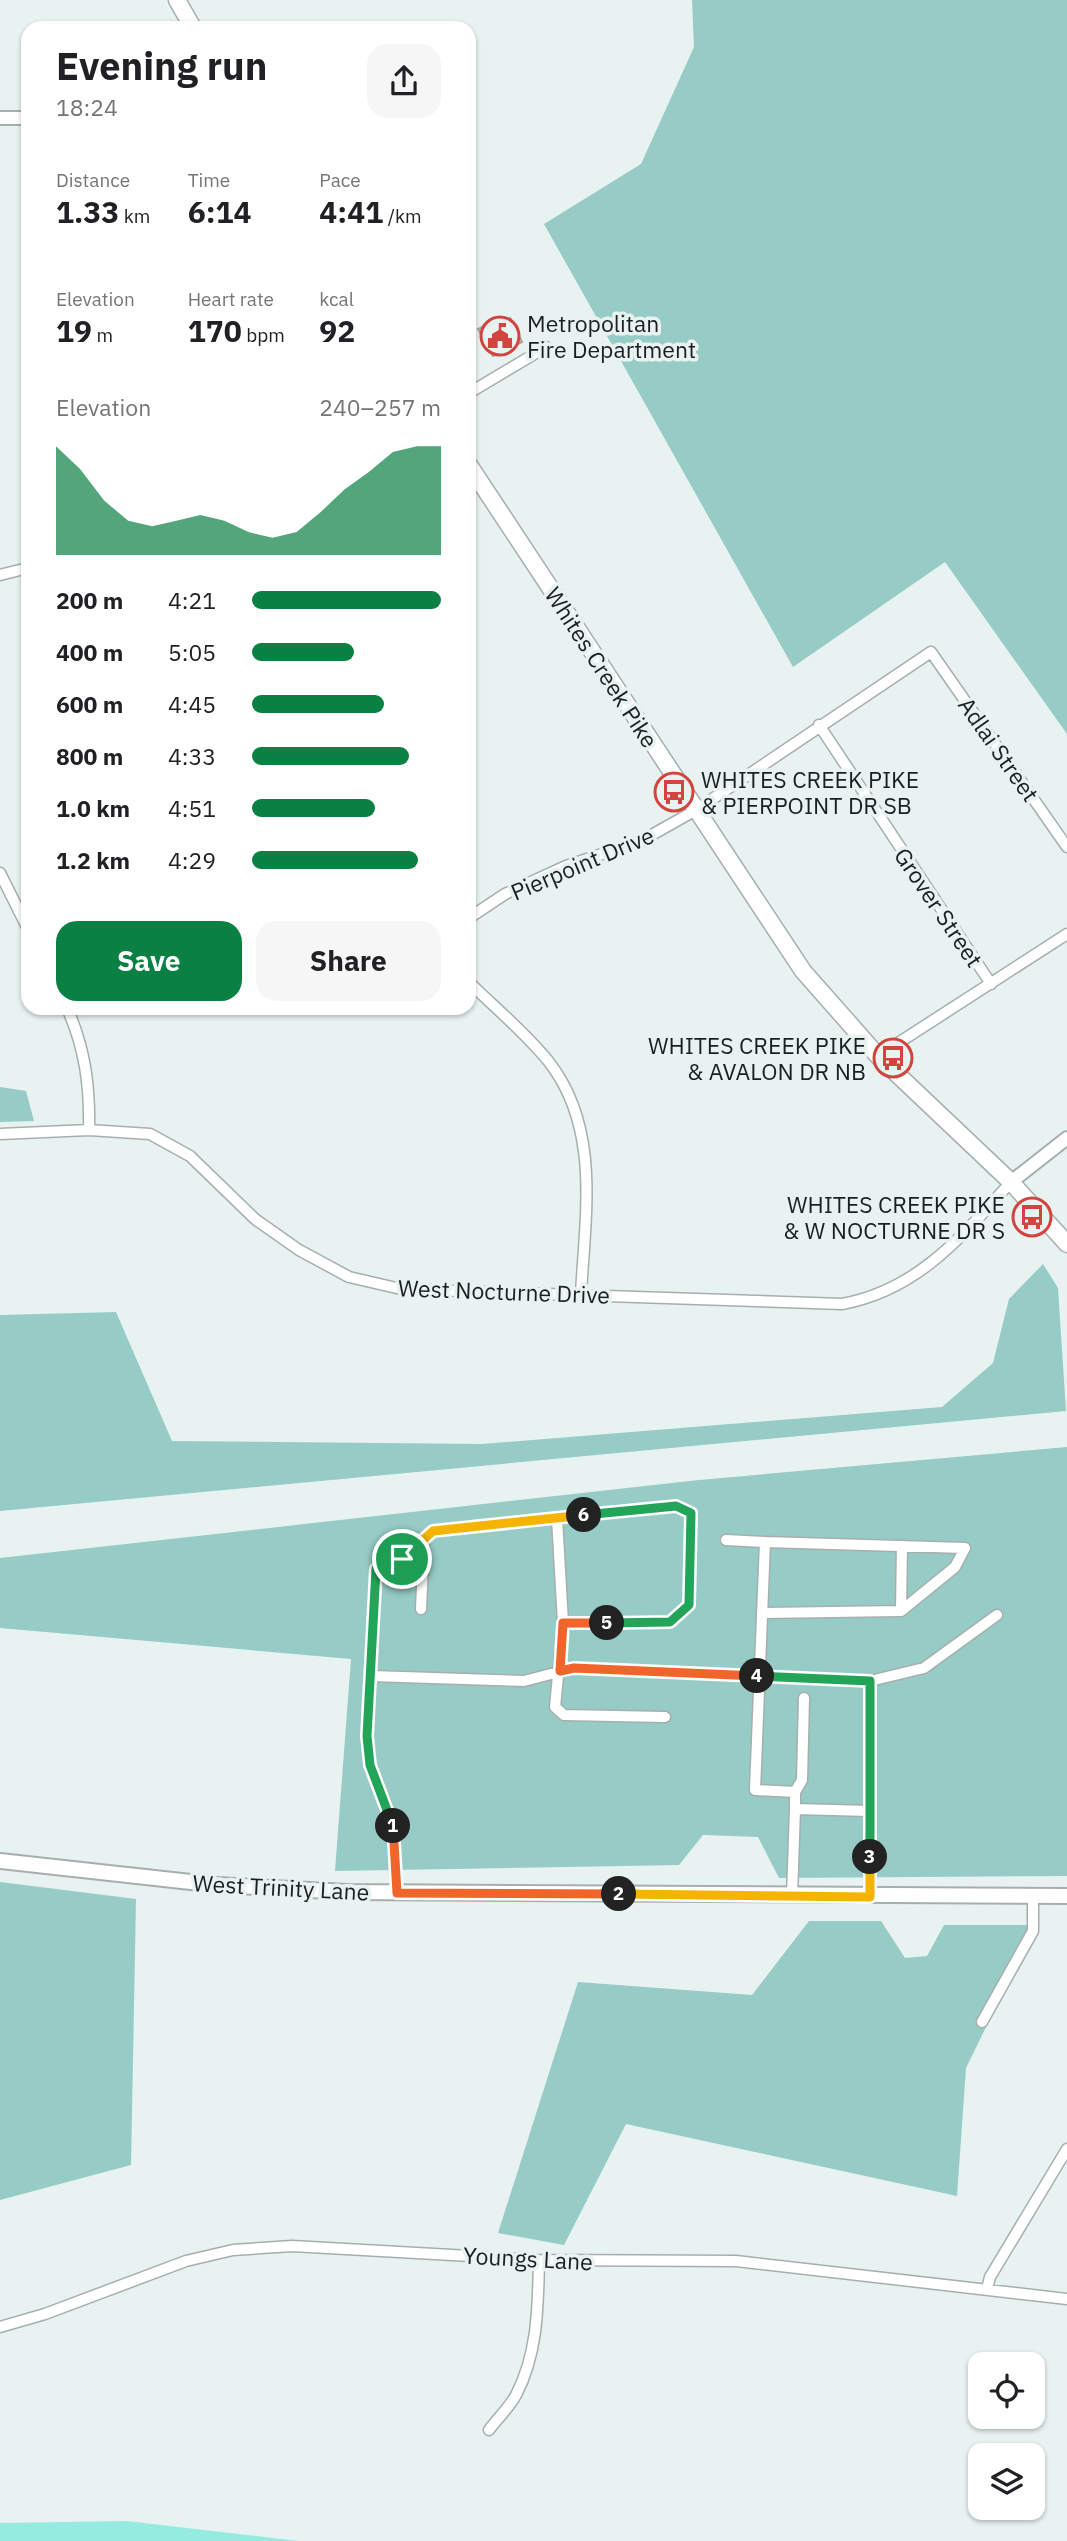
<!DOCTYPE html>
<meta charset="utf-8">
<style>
body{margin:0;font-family:"IBM Plex Sans",sans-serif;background:#f6f6f6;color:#202124;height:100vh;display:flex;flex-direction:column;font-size:26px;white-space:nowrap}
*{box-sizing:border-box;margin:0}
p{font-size:23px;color:#757577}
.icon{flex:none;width:38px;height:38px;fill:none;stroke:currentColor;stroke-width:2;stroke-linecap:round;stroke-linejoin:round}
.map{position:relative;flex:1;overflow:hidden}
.drawer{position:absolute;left:21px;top:21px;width:455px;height:994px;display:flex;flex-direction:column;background:#fff;border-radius:21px;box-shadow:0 2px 5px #0004}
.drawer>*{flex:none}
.fabs{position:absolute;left:968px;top:2352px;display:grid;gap:14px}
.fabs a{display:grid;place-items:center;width:77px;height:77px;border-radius:14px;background:#fff;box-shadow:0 2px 5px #0004;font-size:35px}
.pin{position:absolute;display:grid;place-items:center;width:60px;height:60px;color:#fff;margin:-30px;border:4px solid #fff;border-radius:50%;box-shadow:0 2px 7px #0007}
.km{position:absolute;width:35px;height:35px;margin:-18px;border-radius:50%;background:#222;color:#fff;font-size:19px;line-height:35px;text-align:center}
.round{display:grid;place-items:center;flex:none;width:74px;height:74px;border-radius:21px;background:#f6f6f6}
.summary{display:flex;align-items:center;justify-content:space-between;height:119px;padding:0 35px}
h1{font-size:38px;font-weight:700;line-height:52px}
.figures{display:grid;grid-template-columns:repeat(3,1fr);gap:10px;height:119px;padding:7px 35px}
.figures div{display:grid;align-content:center}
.figures b{font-size:30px;font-weight:700}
.figures small{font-size:19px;font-weight:400}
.figures p{font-size:19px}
.chart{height:196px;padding:14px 35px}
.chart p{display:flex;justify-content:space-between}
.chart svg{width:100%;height:126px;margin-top:7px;fill:#0b8043;opacity:.7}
.action{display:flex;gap:14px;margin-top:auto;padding:14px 35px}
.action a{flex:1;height:80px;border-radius:21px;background:#0b8043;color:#fff;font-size:28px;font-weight:700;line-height:80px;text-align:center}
.action a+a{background:#f6f6f6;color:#202124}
ul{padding:0 35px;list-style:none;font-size:23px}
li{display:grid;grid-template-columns:112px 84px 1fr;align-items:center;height:52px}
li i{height:18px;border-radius:9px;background:#0b8043}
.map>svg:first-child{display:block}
.green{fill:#96ccc5}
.water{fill:#96ebe1}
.building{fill:#e2d8d7;stroke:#a9a09f;stroke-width:2}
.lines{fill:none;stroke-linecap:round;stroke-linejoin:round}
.minor-casing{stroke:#a6afae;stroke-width:13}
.tertiary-casing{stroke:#a6afae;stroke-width:16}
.secondary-casing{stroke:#a6afae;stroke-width:18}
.primary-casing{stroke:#a6afae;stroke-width:19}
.minor{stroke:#fff;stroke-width:10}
.tertiary{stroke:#fff;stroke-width:12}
.secondary{stroke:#fff;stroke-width:14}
.primary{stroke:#fff;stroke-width:16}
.split-1-casing{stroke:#fff;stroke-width:14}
.split-2-casing{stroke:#fff;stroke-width:14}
.split-3-casing{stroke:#fff;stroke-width:14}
.split-4-casing{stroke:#fff;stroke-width:14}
.split-5-casing{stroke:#fff;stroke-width:14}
.split-6-casing{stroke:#fff;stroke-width:14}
.split-7-casing{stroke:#fff;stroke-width:14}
.split-1{stroke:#22a559;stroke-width:9}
.split-2{stroke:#f0652b;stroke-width:9}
.split-3{stroke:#f5b400;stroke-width:9}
.split-4{stroke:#22a559;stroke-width:9}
.split-5{stroke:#f0652b;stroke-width:9}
.split-6{stroke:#22a559;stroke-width:9}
.split-7{stroke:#f5b400;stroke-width:9}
.labels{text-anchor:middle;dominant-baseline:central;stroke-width:7;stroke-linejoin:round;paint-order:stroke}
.poi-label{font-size:23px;fill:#1c1f1f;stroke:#e8f2f1;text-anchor:start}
.street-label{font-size:23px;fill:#1c1f1f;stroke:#e8f2f1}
</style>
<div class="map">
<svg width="1067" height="2541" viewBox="0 0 1067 2541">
<rect width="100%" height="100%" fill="#e8f2f1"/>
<!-- green -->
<path class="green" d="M692,0h375v734l-122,-172 -152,105 -249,-443 97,-60 53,-117z
M0,1087l26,4 8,30 -34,1z
M1043,1264l15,24 8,123 -1066,100v-196l116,-3 56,129 310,3 460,-37 51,-44 16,-64z
M1067,1447v429l-288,2 -21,-41 -55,-2 -24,30 -344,6 16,-212 -351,-31v-70l699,-78z
M0,1882l136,17 -5,266 -131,35z
M809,1921h72l24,37 22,-2 17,-31h92l-70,143 -9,128 -331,-72 -62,121 -66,-12 80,-251 174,13z"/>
<!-- water -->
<path class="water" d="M127,2521l172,20h-299v-18z"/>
<!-- building -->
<path class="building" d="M510,318l12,24 -29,14 -15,-27 11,-5 2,4z"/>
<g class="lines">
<defs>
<path id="minor" d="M469,393l77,-46
M0,575l28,-7
M819,725l172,259
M0,873l28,56
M469,918l36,-24 61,-28 75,-25 55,-31 235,-158 136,195
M469,982c26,26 57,51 80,80 52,67 36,153 32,232
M67,1008c18,40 23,78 22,122
M878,1056l189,-122
M0,1134l89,-4 61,4 40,22 65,63 44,31 50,27 52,12 441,15c76,-14 119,-67 169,-122
M557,1518l6,105
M726,1540l39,2 -10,248 40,2 7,-12 2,-82
M421,1609l3,-70
M901,1611l1,-65
M763,1613l138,-2 54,-44 10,-19 -200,-6
M371,1676l5,-107 26,-10 31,-28 243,-25 15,7 -2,92 -19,17 -107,1 -8,84 9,8 101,2
M870,1681l54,-13 73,-53
M795,1792v17l75,2
M397,1893l-6,-76 -21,-52 -3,-29 4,-60 153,5 50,-13 296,13v216
M792,1896l3,-87
M982,2022l51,-91v-35
M987,2289l3,-12 77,-128
M0,2327l45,-13 141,-53 47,-11 59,-4 247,14 197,1 331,38
M489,2430c8,-11 20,-22 27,-35 22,-42 22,-89 23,-135"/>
<path id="tertiary" d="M0,118h28
M1011,1182l56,-44"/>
<path id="secondary" d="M0,1861l218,24 129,7 720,4"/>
<path id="primary" d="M177,0l16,28
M469,465l334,506 75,85 133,126 56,62"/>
</defs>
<!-- minor casing -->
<use href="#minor" class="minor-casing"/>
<!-- tertiary casing -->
<use href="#tertiary" class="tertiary-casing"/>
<!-- secondary casing -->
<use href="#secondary" class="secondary-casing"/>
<!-- primary casing -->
<use href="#primary" class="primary-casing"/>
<!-- minor -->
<use href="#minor" class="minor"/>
<!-- tertiary -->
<use href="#tertiary" class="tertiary"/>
<!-- secondary -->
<use href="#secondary" class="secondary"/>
<!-- primary -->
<use href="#primary" class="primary"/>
</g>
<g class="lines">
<defs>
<path id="split-1" d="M393,1826l-23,-61 -3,-29 9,-167 26,-10"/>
<path id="split-2" d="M393,1826l4,67 222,1"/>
<path id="split-3" d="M619,1894l251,3v-40"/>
<path id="split-4" d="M757,1676l113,5v176"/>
<path id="split-5" d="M607,1623h-44l-3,48 14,-3 183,8"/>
<path id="split-6" d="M584,1515l92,-9 15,7 -2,92 -19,17 -63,1"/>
<path id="split-7" d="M402,1559l31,-28 151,-16"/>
</defs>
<!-- split-1 casing -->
<use href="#split-1" class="split-1-casing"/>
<!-- split-2 casing -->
<use href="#split-2" class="split-2-casing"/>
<!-- split-3 casing -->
<use href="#split-3" class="split-3-casing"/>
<!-- split-4 casing -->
<use href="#split-4" class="split-4-casing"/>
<!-- split-5 casing -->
<use href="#split-5" class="split-5-casing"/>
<!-- split-6 casing -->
<use href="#split-6" class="split-6-casing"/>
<!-- split-7 casing -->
<use href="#split-7" class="split-7-casing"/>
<!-- split-1 -->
<use href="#split-1" class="split-1"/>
<!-- split-2 -->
<use href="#split-2" class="split-2"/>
<!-- split-3 -->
<use href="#split-3" class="split-3"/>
<!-- split-4 -->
<use href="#split-4" class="split-4"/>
<!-- split-5 -->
<use href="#split-5" class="split-5"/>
<!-- split-6 -->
<use href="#split-6" class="split-6"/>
<!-- split-7 -->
<use href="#split-7" class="split-7"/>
</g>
<!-- icons -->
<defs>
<symbol id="civic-ring" viewBox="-11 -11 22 22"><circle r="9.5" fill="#e8f2f1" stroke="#d2443d" stroke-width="1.5"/><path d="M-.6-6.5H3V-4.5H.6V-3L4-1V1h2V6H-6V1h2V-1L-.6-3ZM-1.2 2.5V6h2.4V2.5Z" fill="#d2443d"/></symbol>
<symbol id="bus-ring" viewBox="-11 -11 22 22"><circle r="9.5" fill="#e8f2f1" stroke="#d2443d" stroke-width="1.5"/><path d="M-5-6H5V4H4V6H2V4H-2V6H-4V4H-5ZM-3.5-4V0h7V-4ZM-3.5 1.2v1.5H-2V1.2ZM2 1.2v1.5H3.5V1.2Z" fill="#d2443d"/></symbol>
</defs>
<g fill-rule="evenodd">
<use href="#civic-ring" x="478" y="314" width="44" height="44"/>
<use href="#bus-ring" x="652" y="770" width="44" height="44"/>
<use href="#bus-ring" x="871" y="1036" width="44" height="44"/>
<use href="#bus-ring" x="1010" y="1195" width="44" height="44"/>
</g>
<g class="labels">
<!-- poi labels -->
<g class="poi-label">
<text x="527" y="323">Metropolitan<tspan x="527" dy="26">Fire Department</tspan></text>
<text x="701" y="779">WHITES CREEK PIKE<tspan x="701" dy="26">&amp; PIERPOINT DR SB</tspan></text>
<text x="866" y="1045" text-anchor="end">WHITES CREEK PIKE<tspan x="866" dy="26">&amp; AVALON DR NB</tspan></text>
<text x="1005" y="1204" text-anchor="end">WHITES CREEK PIKE<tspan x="1005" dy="26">&amp; W NOCTURNE DR S</tspan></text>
</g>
<!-- street labels -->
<g class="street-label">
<text transform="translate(602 667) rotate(57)">Whites Creek Pike</text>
<text transform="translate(999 749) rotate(55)">Adlai Street</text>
<text transform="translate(582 863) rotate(-23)">Pierpoint Drive</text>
<text transform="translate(939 907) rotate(56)">Grover Street</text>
<text transform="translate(504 1291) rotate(2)">West Nocturne Drive</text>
<text transform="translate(281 1887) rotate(3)">West Trinity Lane</text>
<text transform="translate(528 2258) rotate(3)">Youngs Lane</text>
</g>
</g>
</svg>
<div class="fabs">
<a><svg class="icon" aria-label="locate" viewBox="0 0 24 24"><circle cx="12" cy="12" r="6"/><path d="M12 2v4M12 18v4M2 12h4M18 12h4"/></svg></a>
<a><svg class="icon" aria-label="layers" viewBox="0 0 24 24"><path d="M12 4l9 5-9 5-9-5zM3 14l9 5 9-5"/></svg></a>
</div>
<div class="pin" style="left:402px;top:1559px;background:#1e9e55"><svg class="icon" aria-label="arrive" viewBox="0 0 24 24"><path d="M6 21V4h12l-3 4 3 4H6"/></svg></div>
<b class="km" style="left:393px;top:1826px">1</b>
<b class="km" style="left:619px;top:1894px">2</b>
<b class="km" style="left:870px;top:1857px">3</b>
<b class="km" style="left:757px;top:1676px">4</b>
<b class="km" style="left:607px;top:1623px">5</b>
<b class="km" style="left:584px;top:1515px">6</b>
<section class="drawer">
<div class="summary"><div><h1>Evening run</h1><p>18:24</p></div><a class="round"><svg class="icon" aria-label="share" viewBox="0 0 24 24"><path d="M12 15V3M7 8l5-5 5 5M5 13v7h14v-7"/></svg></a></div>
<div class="figures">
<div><p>Distance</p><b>1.33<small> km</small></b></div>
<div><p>Time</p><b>6:14</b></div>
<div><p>Pace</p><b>4:41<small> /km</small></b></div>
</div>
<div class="figures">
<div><p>Elevation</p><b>19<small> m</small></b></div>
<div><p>Heart rate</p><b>170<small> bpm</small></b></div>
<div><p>kcal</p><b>92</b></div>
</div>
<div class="chart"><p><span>Elevation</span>240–257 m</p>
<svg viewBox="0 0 160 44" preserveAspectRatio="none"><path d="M0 44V6L10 14L20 25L30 32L40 34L50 32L60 30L70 32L80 36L90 38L100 36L110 29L120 21L130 15L140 8L150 6L160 6V44z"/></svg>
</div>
<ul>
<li><b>200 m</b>4:21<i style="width:100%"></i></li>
<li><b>400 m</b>5:05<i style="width:54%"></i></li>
<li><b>600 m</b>4:45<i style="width:70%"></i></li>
<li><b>800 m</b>4:33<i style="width:83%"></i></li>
<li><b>1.0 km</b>4:51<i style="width:65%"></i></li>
<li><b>1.2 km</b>4:29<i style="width:88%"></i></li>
</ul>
<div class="action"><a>Save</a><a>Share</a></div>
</section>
</div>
